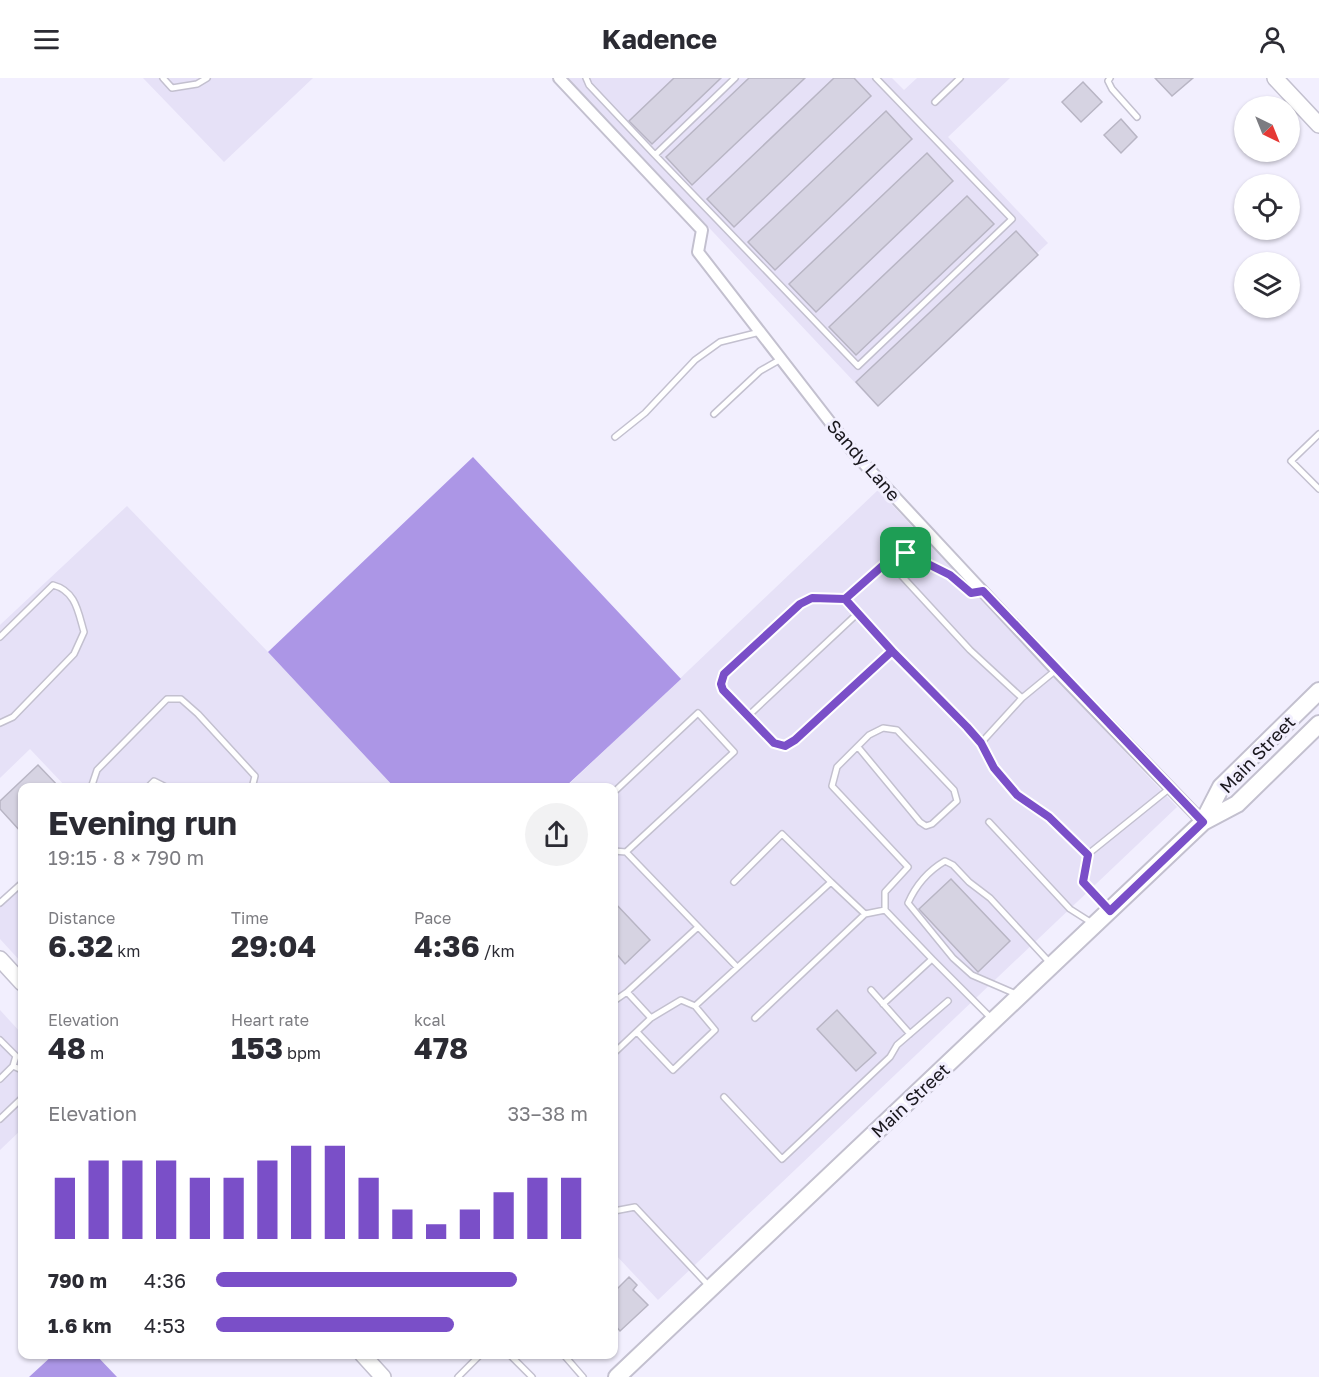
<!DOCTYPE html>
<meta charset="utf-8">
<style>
body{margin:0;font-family:"Golos Text",sans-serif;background:#f2f2f3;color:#2b2b33;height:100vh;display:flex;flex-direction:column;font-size:22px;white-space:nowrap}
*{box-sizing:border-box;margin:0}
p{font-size:20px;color:#7c7c81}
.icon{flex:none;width:33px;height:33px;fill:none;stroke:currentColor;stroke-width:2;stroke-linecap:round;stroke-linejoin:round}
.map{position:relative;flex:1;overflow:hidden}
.details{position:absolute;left:18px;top:705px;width:600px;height:576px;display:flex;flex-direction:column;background:#fff;border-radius:12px;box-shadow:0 2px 4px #0004}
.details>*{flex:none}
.needle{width:39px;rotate:137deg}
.tools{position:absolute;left:1234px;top:18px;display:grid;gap:12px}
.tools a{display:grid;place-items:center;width:66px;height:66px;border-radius:50%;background:#fff;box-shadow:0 2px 4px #0004;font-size:30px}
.pin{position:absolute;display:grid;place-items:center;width:51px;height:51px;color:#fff;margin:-26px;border-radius:12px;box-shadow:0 3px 9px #0006}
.round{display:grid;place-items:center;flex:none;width:63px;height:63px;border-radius:32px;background:#f2f2f3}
.summary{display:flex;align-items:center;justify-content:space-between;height:102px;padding:0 30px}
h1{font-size:33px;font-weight:700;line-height:45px}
.stats{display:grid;grid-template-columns:repeat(3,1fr);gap:9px;height:102px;padding:6px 30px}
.stats div{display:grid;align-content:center}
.stats b{font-size:30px;font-weight:700}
.stats small{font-size:16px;font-weight:400}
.stats p{font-size:16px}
.chart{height:168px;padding:12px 30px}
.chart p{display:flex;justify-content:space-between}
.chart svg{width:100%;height:108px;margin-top:6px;stroke:#7a4fc8;stroke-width:6}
ul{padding:0 30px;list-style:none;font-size:20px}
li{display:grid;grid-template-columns:96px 72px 1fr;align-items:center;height:45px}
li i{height:15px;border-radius:8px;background:#7a4fc8}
header{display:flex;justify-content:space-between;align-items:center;height:78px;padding:0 30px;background:#fff;font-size:27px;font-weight:700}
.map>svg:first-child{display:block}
.built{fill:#e6e1f7}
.water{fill:#ac96e6}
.building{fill:#d6d3e2;stroke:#b8b5c4;stroke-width:1.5}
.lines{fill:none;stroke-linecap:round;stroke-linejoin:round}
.lane-casing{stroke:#c3c0cf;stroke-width:8}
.street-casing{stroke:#c3c0cf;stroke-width:14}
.secondary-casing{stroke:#c3c0cf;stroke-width:18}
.primary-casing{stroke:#c3c0cf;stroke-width:20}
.lane{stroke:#fff;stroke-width:5}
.street{stroke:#fff;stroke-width:10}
.secondary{stroke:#fff;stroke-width:15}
.primary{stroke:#fff;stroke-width:16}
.route-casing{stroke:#fff;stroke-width:12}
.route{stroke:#7a4fc8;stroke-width:8}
.labels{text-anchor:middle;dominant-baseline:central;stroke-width:6;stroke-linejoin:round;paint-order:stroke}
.street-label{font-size:18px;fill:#19171d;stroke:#f2effe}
</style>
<header><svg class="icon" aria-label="menu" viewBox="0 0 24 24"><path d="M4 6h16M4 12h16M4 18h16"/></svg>Kadence<svg class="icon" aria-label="person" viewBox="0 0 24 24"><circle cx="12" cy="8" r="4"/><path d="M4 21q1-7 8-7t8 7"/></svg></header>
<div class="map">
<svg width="1319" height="1299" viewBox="0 0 1319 1299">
<rect width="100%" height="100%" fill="#f2effe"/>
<!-- built -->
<path class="built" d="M143,0h170l-89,84z
M568,0h324l12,12 13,-12h93l-62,59 100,106 -172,162z
M878,412l299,317 -519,493 -44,-47v-465h-49z
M127,428l141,146 126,135h-328l-36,-38 -30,29v-153z
M22,808v77l-22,-24v-32z
M0,932l22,24v95l-22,21z"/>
<!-- water -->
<path class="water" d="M473,379l208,222 -116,108h-171l-126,-135z
M53,1277h43l21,22h-88z"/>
<!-- building -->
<path class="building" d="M674,0h47l-69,66 -23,-23z
M749,0h56l-113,107 -26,-28z
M834,0h20l17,18 -137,131 -27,-28z
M1155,0h38l-21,18z
M1083,4l19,20 -21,20 -19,-20z
M886,33l26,28 -137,131 -27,-28z
M1121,41l16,18 -16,16 -17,-18z
M927,75l26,28 -137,131 -27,-28z
M967,118l27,28 -138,131 -27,-28z
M1016,153l22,24 -160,151 -22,-24z
M38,687l22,23h-38v45l-22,-24v-8z
M951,801l59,62 -32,31 -59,-63z
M614,824l36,38 -25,24 -11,-13z
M837,932l39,43 -20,18 -39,-42z
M629,1199l8,8 -4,5 15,15 -28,26 -6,-7v-32z"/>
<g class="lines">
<defs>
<path id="lane" d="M163,0l9,10 25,-4 10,-6
M586,0l3,7 66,70
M735,0l-80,77 203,211 154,-147 -136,-141
M1110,0l-2,3 4,8 25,28
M935,24l25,-24
M714,336l46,-43 21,-12
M1319,356l-28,27 28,28
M615,359l30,-24 50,-53 25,-18 40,-10
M888,483l18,-8 44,22 21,18 12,-2
M845,521l43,-38 82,89 52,48 -41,45
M0,559l53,-52c23,6 25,27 31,47l-10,22 -61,63 -13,6
M892,573l-97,88 -10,7 -11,-3 -51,-53 -2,-6 3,-10 76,-70 12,-6 33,1 47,52 75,76 14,16 13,25 23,27 32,22 38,38 83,-67
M1022,620l34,-28
M748,638l110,-103
M858,669l62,75 6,4 6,-2 25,-23 -3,-11 -57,-60 -14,-2 -14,7 -32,32 -5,19 76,81 -23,25v18
M91,710l6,-18 70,-71h14l17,15 57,62 -3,12
M147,710l7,-7 14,7
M614,714l84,-79 36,39 -108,100
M989,744l81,87 22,14
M614,773l12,1 111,115
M1087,777l-4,27 26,28
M0,825l22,-20
M865,836l20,-4 47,49
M871,912l39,44
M627,914l71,-65
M1016,916l-44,-19 -19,-17 -45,-55c8,-18 20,-32 37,-42l8,4 16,17 21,16 61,66
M614,923l13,-9 24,26
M883,926l49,-45 60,60
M695,928l136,-124 -49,-48 -48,48
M755,940l110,-104 -34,-32
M0,962l16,16 -3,10 9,4
M614,975l37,-35 30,-18 14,6 20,24 -42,40 -36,-38
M0,1001l13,-13
M724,1019l58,62 108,-102 7,-12 51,-44
M0,1041l22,-21
M614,1133l21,-4 74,79
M509,1276l23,23
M563,1276l20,23
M458,1299l23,-23"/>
<path id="street" d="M559,0l143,152 -4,22 156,201 202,217 147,152"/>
<path id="secondary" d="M1275,0l44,47
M0,881l22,24
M362,1276l21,23"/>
<path id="primary" d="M1203,744l18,-35 98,-96
M617,1299l586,-555 34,-18 82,-80"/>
</defs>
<!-- lane casing -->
<use href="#lane" class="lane-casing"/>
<!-- street casing -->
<use href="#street" class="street-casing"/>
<!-- secondary casing -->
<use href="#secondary" class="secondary-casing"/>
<!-- primary casing -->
<use href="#primary" class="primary-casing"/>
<!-- lane -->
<use href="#lane" class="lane"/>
<!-- street -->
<use href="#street" class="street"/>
<!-- secondary -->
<use href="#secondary" class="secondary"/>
<!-- primary -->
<use href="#primary" class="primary"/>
</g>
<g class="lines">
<defs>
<path id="route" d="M906,475l-18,8 -43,38 47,52 -97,89 -10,6 -11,-3 -51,-53 -2,-6 3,-10 76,-70 12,-6 33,1 47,52 75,76 14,16 13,25 23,27 32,22 39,38 -5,27 27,29 93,-89 -220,-231 -12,2 -21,-18 -44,-22"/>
</defs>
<!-- route casing -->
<use href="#route" class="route-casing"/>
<!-- route -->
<use href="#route" class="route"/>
</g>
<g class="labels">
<!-- street labels -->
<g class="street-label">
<text transform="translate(864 382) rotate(49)">Sandy Lane</text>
<text transform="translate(1257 676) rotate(-46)">Main Street</text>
<text transform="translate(910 1022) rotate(-43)">Main Street</text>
</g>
</g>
</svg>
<div class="tools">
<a><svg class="needle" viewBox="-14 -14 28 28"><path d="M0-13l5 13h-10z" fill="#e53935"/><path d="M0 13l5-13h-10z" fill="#7c7c81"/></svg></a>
<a><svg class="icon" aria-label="locate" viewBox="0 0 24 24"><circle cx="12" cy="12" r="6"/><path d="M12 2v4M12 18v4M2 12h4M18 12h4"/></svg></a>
<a><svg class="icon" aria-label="layers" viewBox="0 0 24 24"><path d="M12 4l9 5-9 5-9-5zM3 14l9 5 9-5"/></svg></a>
</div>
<div class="pin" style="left:906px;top:475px;background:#1e9e55"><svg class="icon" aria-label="arrive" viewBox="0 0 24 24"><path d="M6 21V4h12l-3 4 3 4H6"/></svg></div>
<section class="details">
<div class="summary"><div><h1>Evening run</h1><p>19:15 · 8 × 790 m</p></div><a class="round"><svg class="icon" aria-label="share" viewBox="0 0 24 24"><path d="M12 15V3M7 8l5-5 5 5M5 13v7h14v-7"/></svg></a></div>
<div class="stats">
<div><p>Distance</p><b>6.32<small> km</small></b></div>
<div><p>Time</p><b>29:04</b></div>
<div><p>Pace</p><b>4:36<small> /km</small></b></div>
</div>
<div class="stats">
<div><p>Elevation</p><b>48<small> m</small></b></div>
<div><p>Heart rate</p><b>153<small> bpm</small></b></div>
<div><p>kcal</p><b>478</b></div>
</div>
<div class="chart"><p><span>Elevation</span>33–38 m</p>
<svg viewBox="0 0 160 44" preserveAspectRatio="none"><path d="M5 44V19M15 44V12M25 44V12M35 44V12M45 44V19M55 44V19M65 44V12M75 44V6M85 44V6M95 44V19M105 44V32M115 44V38M125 44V32M135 44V25M145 44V19M155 44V19"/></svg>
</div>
<ul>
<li><b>790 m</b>4:36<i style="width:81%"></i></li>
<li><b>1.6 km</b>4:53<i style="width:64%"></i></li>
</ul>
</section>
</div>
